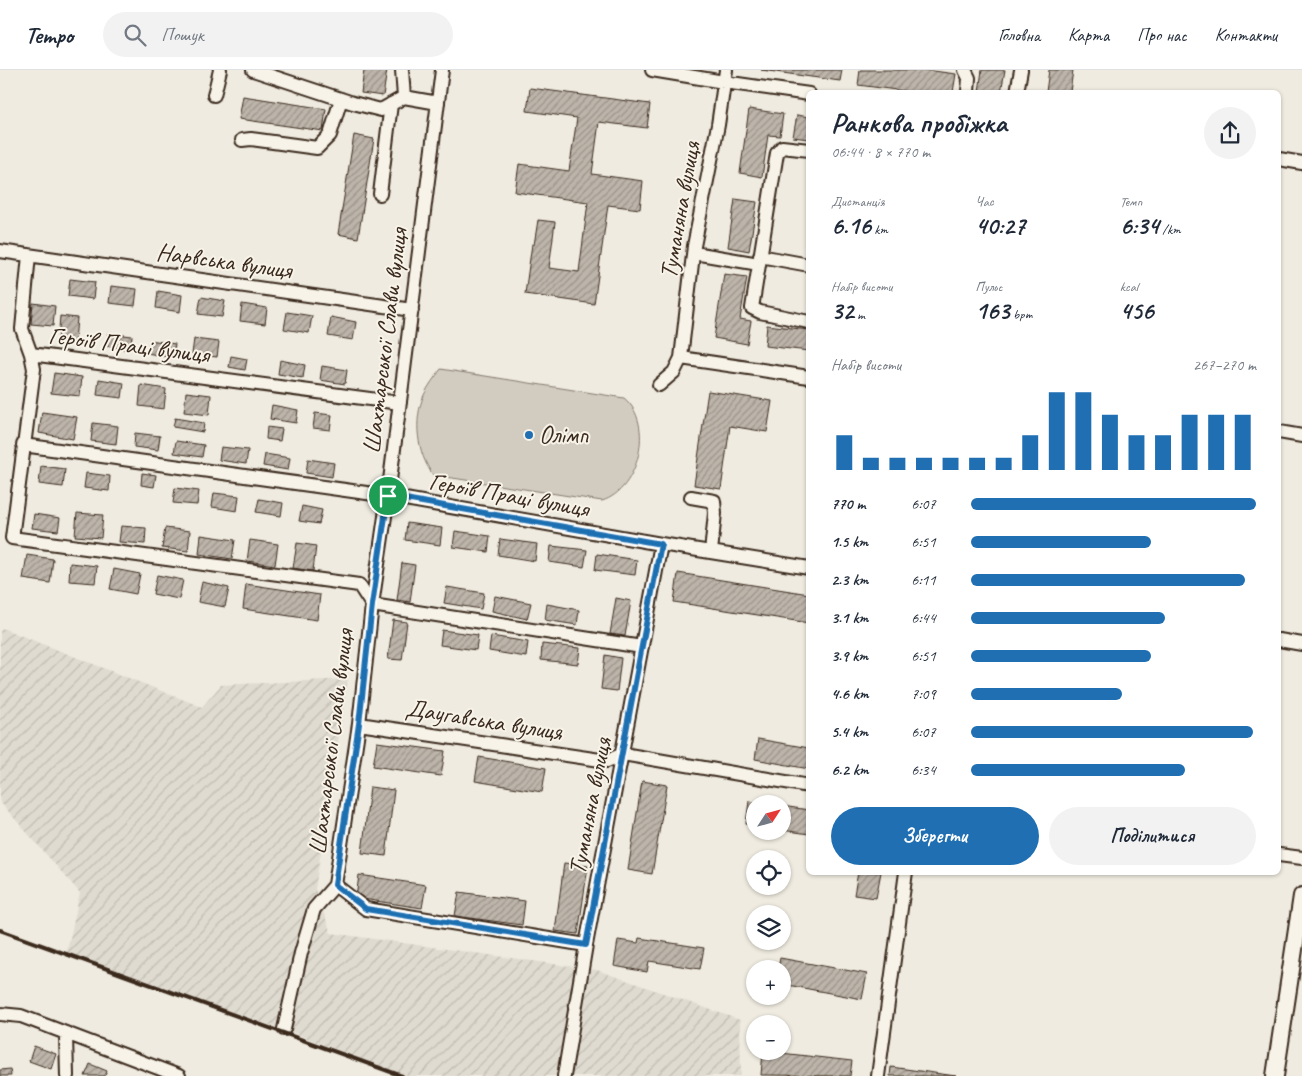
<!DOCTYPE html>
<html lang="uk">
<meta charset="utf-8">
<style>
body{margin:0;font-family:Caveat,sans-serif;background:#f2f2f3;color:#1f2937;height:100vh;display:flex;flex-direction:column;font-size:19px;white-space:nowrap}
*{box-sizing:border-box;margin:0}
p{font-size:16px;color:#747a83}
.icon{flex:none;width:28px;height:28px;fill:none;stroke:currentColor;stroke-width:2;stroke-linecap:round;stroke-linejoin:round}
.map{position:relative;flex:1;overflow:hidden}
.sheet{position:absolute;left:806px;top:20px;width:475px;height:785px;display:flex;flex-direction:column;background:#fff;border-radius:8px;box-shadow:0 1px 4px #0004}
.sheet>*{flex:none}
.needle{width:32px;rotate:54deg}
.tools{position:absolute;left:746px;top:725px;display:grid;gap:10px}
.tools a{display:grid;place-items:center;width:45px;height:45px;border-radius:50%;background:#fff;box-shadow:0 1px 4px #0004;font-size:25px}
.pin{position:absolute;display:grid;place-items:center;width:42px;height:42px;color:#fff;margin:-21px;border:2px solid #fff;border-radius:50%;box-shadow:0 1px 5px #0007}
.round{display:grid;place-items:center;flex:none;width:52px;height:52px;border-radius:26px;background:#f2f2f3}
.summary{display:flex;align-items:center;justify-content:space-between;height:85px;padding:0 25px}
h1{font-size:28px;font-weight:700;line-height:38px}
.metrics{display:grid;grid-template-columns:repeat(3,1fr);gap:8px;height:85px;padding:5px 25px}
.metrics div{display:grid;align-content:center}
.metrics b{font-size:25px;font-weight:700}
.metrics small{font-size:14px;font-weight:400}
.metrics p{font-size:14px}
.chart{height:140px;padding:10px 25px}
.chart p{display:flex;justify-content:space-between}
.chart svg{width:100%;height:90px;margin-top:5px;stroke:#1f6fb2;stroke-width:6}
.action{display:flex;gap:10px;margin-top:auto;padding:10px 25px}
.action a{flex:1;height:58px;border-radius:30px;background:#1f6fb2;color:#fff;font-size:20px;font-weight:700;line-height:58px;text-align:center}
.action a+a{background:#f2f2f3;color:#1f2937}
ul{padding:0 25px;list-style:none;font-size:16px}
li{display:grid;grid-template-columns:80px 60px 1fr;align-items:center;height:38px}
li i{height:12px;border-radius:6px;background:#1f6fb2}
header{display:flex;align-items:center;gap:30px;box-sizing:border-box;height:70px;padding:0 25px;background:#fff;border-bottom:1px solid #e0e1e3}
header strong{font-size:24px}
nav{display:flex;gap:28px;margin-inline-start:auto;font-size:18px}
.search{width:350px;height:45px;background:#f2f2f3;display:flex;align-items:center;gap:12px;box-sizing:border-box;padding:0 18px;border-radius:28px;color:#747a83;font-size:19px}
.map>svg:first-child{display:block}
.industrial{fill:url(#industrial-furrows)}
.park{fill:#d1cbc0;stroke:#867a6f}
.building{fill:url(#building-hatch);stroke:#3b2a1e}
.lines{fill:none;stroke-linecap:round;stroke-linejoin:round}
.minor-casing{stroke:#3b2a1e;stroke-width:16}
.major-casing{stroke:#3b2a1e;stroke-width:20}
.minor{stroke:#f7f3e8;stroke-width:12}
.major{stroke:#f7f3e8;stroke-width:16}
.rail{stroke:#3b2a1e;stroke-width:4}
.route-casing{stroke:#fff;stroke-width:10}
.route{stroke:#1f6fb2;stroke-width:6}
.poi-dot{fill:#1f6fb2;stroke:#f7f3e8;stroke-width:2}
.labels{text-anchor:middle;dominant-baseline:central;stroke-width:4;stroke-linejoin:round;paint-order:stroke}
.street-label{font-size:25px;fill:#3b2a1e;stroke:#f7f3e8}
.poi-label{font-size:25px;fill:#3b2a1e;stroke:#f7f3e8;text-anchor:start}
</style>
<header>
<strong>Tempo</strong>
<div class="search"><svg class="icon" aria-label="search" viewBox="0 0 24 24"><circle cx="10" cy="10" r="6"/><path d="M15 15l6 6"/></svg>Пошук</div>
<nav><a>Головна</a><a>Карта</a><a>Про нас</a><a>Контакти</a></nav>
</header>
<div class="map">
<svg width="1302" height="1006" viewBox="0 0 1302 1006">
<defs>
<pattern id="industrial-furrows" width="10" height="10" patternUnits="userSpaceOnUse" patternTransform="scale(1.25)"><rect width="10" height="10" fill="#e0dbd0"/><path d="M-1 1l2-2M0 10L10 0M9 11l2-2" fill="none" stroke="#c1bcb2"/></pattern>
<pattern id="building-hatch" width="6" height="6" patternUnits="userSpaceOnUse" patternTransform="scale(1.25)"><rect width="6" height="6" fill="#bdb5aa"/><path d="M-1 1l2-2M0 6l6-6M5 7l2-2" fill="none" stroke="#9b938a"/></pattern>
</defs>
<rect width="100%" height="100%" fill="#efebe0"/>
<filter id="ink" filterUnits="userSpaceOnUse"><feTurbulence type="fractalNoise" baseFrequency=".02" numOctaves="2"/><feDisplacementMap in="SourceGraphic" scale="10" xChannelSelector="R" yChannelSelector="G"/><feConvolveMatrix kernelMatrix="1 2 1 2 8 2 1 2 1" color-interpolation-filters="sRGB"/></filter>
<g filter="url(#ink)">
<!-- industrial -->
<path class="industrial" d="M2,558l200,79 19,-22 127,-6 -33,210 16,44 266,37 143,50 1,56h-337l-108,-42 -230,-78 14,-63 -80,-91v-170z"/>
<!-- park -->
<path class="park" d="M441,299l183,29c31,25 15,92 -22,103l-169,-26c-16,-22 -20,-55 -9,-80 4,-9 11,-18 17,-26z"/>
<!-- building -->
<path class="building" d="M364,0h23l-4,26 -22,-3z
M761,0h81l-2,11z
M860,0h66l30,4 -3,18h-41l-54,-7z
M982,0h23l-4,22h-22z
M1049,0h24l-3,22h-24z
M530,18l120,16 -3,24 -48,-6 -7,52 51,7 -3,28 -32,-4 -14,99 -69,-10 7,-50 2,1 4,-25 17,2 -6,46 30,4 9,-70 -73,-10 4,-28 50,7 8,-53 -50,-7z
M243,26l83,13 -3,22 -84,-12z
M749,39l34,5 -3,22 -12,-1 -6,42 -22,-4z
M797,45l12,2v22l-16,-2z
M354,65l20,4 -16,99 -20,-4z
M735,129l22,3 -8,49 -21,-4z
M724,204l23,3 -7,42 11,2 -4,23 -33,-6z
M70,209l25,3 -2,17 -25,-3z
M111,216l26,3 -2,17 -26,-3z
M158,221l24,4 -2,17 -24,-4z
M201,227l24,4 -3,16 -24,-3z
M33,233l22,3 -2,20 -22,-2z
M242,234l25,4 -2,16 -25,-3z
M287,242l25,4 -3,17 -25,-4z
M60,246l17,2 -2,24 -17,-1z
M331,247l25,5 -3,18 -25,-4z
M767,255l42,5v21l-44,-5z
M108,263l24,3 -2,14 -24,-4z
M194,269l25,3 -2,15 -25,-3z
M150,270l25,4 -2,14 -26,-5z
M231,286l16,3 -2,11 -16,-3z
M280,290l25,5 -2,13 -25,-4z
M322,296l25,4 -2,14 -25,-4z
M54,303l28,4 -2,19 -29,-3z
M99,309l25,4 -2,15 -25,-3z
M141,315l25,4 -2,20 -25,-3z
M708,321l64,10 -5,31 -37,-6 -9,63 -27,-4z
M186,322l25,3 -2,20 -25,-3z
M272,335l26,5 -2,13 -26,-4z
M42,342l35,5 -4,22 -34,-6z
M315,343l17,2 -2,15 -17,-2z
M175,348l29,5 -1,9 -30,-5z
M93,353l25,3 -2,18 -25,-3z
M267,357l15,2 -2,12 -14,-2z
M135,363l25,3 -2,14 -24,-3z
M176,371l28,4 -2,12 -28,-4z
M221,377l27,3 -2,14 -27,-4z
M265,384l25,4 -2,12 -25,-4z
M308,389l26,4 -2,14 -26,-4z
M41,396l24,3 -2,18 -24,-3z
M86,403l24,3 -1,15 -25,-3z
M142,403l14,2 -2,12 -13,-2z
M175,418l24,3 -2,14 -24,-2z
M214,423l25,3 -2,15 -25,-4z
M259,429l24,4 -2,13 -25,-4z
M302,436l20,4 -3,14 -20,-3z
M77,443l26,2 -2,23 -26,-2z
M34,444l26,4 -2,13 -26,-3z
M407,453l35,5 -2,17 -35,-5z
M121,456l25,2 -1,16 -26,-2z
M165,458l25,3 -2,20 -26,-3z
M455,461l35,5 -2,16 -35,-5z
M201,465l34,5 -3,19 -33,-5z
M500,469l37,5 -2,17 -37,-6z
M250,470l28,4 -3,21 -28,-4z
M297,473l19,3 -3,25 -20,-3z
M551,476l36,4 -3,17 -35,-5z
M597,484l40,6 -2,15 -40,-5z
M27,485l26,4 -3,24 -27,-4z
M70,493l27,3 -2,17 -26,-2z
M402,493l13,2 -5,37 -13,-2z
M114,499l26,5 -4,20 -26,-5z
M678,503l131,21v29l-135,-21z
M157,505l26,5 -4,19 -26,-5z
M202,512l27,6 -4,19 -27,-5z
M246,514l74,11 -3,25 -74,-11z
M447,517l37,6 -3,16 -37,-6z
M495,526l36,7 -4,16 -35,-8z
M616,528l15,3 -6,35 -15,-2z
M547,534l32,6 -2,15 -32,-5z
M393,550l14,2 -5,38 -14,-1z
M442,560l36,5 -2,15 -36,-5z
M491,566l37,6 -2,15 -37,-6z
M542,574l38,4 -2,16 -37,-4z
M605,585l16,3 -4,33 -16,-2z
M758,669l51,9v21l-54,-10z
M377,672l68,9 -4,25 -68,-10z
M479,687l67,11 -4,24 -67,-11z
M642,711l25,4 -15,89 -24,-4z
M370,717l24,3 -8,66 -24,-3z
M749,731l21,3h-15v22l-9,-2z
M782,736l27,4v24l-27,-4z
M564,793l24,3 -10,68 -23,-3z
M858,802h23l-5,26 -22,-3z
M359,805l67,10 -4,23 -66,-10z
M459,822l66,9 -3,24 -67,-9z
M639,868l65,10 -4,21 -51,-8 -2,11 -33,-6 4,-26 20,3z
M780,888l87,16 -5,25 -80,-15v-15h-4z
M34,976l22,8 -5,15 -22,-8z
M763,981l89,10 -2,15 -89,-1z
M90,994l17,7 -2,5h-20z
M891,997l65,9h-66z
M10,999l1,7h-11v-6z"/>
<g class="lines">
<defs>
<path id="minor" d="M253,0l100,33 28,7 23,-13
M402,0l2,27 34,6
M652,0l72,12 85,12
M965,0l4,8 -1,14
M1017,22l4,-22
M214,25l6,-25
M242,70l9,-1 66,9 13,-13 11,-36
M809,80l-27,-3 -5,6 -25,155 8,4 49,10
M1279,89l23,4
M380,124l11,-90
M0,181l412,59
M694,183l65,11
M29,185l-7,74 9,25 3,15 -22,169 347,47 13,20 270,42
M760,186l49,9
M31,284l369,49
M681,288l128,19
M659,315l15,-13 7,-14 13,-112 24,-121 8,-55
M1279,362l23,4
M23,375l365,51 273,48 148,24
M691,427l23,4 1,12 -4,39
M1279,570l23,4
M359,654l248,37 16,-7 186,32
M1279,785l23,3
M335,815l24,-161 13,-119 16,-109 54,-426
M335,815l31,24 220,36
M0,944l21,2 158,60
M284,959l17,-76 13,-44 21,-24
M66,965l1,41
M564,1006l22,-131 75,-401
M878,1006l28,-204"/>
<path id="major" d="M1275,1006l27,-180"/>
</defs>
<!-- minor casing -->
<use href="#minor" class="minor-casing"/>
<!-- major casing -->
<use href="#major" class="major-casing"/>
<!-- minor -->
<use href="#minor" class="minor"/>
<!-- major -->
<use href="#major" class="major"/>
<!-- rail -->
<path class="rail" d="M0,860l402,146"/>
</g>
</g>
<g class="lines" filter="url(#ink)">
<defs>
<path id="route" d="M388,426l273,48 -75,401 -220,-36 -31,-24 24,-161 13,-119z"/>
</defs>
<!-- route casing -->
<use href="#route" class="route-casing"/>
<!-- route -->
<use href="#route" class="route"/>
</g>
<!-- markers -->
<circle class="poi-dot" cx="529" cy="365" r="5"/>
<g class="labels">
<!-- street labels -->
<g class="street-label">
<text transform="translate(680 140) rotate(-80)">Туманяна вулиця</text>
<text transform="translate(224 191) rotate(8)">Нарвська вулиця</text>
<text transform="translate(385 271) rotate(-83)">Шахтарської Слави вулиця</text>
<text transform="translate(129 275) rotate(7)">Героїв Праці вулиця</text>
<text transform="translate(509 425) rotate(10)">Героїв Праці вулиця</text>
<text transform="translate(484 650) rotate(9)">Даугавська вулиця</text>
<text transform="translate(331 672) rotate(-83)">Шахтарської Слави вулиця</text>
<text transform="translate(590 736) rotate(-79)">Туманяна вулиця</text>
</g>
<!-- poi labels -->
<g class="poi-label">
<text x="539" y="365">Олімп</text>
</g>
</g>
</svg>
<div class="tools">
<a><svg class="needle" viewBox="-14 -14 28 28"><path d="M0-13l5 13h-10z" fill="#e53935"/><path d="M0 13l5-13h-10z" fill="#747a83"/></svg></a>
<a><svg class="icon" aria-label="locate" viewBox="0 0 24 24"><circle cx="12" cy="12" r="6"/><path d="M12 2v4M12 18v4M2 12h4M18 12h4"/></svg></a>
<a><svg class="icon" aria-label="layers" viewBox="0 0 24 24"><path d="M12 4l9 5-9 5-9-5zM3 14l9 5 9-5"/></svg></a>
<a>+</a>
<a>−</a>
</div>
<div class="pin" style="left:388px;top:426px;background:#1e9e55"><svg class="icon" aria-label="arrive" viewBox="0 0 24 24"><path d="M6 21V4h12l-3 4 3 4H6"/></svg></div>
<section class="sheet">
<div class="summary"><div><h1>Ранкова пробіжка</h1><p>06:44 · 8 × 770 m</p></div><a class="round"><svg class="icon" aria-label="share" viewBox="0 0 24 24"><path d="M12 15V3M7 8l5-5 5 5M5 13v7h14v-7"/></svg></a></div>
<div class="metrics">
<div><p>Дистанція</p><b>6.16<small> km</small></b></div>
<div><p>Час</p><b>40:27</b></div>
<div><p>Темп</p><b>6:34<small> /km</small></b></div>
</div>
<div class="metrics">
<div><p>Набір висоти</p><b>32<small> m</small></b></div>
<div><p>Пульс</p><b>163<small> bpm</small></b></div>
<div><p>kcal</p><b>456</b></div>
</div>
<div class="chart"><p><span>Набір висоти</span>267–270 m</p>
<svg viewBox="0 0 160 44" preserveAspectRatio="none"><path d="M5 44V27M15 44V38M25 44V38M35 44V38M45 44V38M55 44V38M65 44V38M75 44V27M85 44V6M95 44V6M105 44V17M115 44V27M125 44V27M135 44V17M145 44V17M155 44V17"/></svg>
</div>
<ul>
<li><b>770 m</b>6:07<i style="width:100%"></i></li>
<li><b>1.5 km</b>6:51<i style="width:63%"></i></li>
<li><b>2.3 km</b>6:11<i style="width:96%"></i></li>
<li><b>3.1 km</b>6:44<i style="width:68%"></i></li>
<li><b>3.9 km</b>6:51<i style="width:63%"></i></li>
<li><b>4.6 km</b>7:09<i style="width:53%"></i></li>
<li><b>5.4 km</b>6:07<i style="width:99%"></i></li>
<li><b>6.2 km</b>6:34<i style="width:75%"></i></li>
</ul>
<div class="action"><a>Зберегти</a><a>Поділитися</a></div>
</section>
</div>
